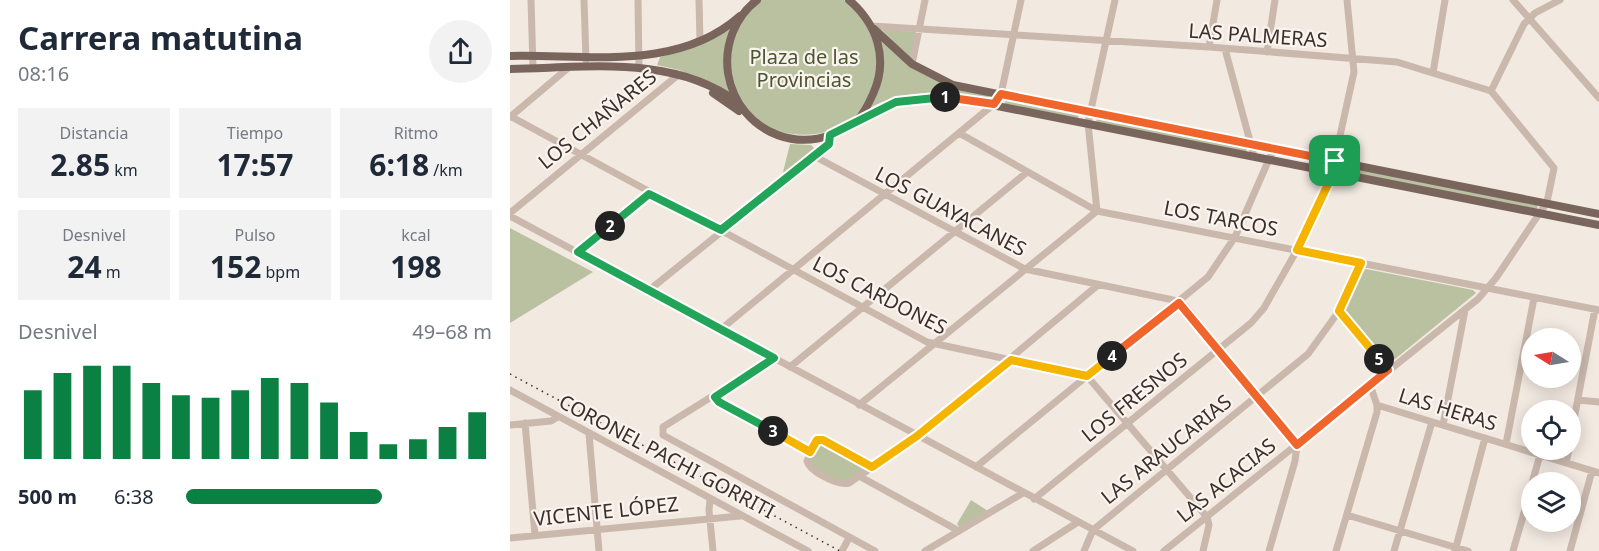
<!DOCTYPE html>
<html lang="es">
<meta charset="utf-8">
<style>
body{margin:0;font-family:"Noto Sans",sans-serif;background:#f2f2f3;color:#1f2937;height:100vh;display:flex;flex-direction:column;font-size:22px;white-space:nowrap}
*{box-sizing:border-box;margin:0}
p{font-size:20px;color:#747a83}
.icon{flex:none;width:33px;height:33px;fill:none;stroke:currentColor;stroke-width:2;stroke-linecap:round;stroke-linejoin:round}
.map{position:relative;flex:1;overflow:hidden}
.side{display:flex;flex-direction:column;background:#fff;width:510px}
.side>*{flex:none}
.needle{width:39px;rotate:281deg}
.fabs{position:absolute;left:1011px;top:328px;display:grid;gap:12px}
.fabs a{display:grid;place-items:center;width:60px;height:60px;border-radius:50%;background:#fff;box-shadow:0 3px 15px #0003;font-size:30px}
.pin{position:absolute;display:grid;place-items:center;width:51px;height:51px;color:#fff;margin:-26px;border-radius:12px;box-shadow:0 3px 9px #0006}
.km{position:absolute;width:30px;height:30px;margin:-15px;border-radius:50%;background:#222;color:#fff;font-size:16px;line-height:30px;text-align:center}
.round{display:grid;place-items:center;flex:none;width:63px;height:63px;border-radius:32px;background:#f2f2f3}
.overview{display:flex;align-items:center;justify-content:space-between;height:102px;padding:0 18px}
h1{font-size:33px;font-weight:700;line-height:45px}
.metrics{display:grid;grid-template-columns:repeat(3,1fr);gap:9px;height:102px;padding:6px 18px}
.metrics div{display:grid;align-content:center;border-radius:0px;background:#f2f2f3;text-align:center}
.metrics b{font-size:30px;font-weight:700}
.metrics small{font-size:16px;font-weight:400}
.metrics p{font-size:16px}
.chart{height:168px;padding:12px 18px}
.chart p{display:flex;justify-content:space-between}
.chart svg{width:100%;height:108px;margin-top:6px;stroke:#0b8043;stroke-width:6}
ul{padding:0 18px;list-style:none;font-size:20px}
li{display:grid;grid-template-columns:96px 72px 1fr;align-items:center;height:45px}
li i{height:15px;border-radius:8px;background:#0b8043}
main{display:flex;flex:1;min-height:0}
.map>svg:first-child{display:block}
.green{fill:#b9c1a1}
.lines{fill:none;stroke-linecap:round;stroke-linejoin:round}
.minor{stroke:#cab8ad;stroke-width:7}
.major{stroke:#7a655d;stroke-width:8}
.rail{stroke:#392f2b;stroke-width:1.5;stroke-dasharray:1.5 4.5;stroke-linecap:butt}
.split-1-casing{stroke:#fff;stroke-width:12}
.split-2-casing{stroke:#fff;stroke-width:12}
.split-3-casing{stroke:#fff;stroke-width:12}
.split-4-casing{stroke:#fff;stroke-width:12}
.split-5-casing{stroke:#fff;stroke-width:12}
.split-6-casing{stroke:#fff;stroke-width:12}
.split-1{stroke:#f0652b;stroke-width:8}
.split-2{stroke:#22a559;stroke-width:8}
.split-3{stroke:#22a559;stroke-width:8}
.split-4{stroke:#f5b400;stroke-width:8}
.split-5{stroke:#f0652b;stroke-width:8}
.split-6{stroke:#f5b400;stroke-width:8}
.labels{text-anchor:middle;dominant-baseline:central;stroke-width:4.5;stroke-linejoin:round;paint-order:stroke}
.street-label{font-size:20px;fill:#392f2b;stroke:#faf3ee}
.park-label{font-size:20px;fill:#4b5630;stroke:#faf3ee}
</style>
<main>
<section class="side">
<div class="overview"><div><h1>Carrera matutina</h1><p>08:16</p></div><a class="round"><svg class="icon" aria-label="share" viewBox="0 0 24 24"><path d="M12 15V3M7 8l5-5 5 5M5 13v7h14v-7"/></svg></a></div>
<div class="metrics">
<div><p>Distancia</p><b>2.85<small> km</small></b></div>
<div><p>Tiempo</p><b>17:57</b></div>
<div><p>Ritmo</p><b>6:18<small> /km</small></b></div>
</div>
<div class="metrics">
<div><p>Desnivel</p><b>24<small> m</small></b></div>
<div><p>Pulso</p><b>152<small> bpm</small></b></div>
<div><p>kcal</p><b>198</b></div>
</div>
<div class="chart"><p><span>Desnivel</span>49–68 m</p>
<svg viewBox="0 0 160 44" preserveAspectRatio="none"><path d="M5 44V16M15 44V9M25 44V6M35 44V6M45 44V13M55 44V18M65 44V19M75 44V16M85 44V11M95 44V13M105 44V21M115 44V33M125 44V38M135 44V36M145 44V31M155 44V25"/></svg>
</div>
<ul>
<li><b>500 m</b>6:38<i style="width:64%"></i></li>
</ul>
</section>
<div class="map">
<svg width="1089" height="551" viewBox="0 0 1089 551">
<rect width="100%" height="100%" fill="#f2e9e1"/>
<!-- green -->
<path class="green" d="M252,0h82c39,30 47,91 4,122 -27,19 -75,17 -98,-8 -11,-12 -15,-27 -18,-42 -6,-27 8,-56 30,-72z
M225,24l-5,10 3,61 -54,-25 -22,-5 3,-8 29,-8z
M371,29l35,3 -5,24 -2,2z
M369,38l65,47 45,11 -1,4c-40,-8 -83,-13 -120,9l12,-27z
M496,99l73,14 -1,5 -73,-14z
M587,117l151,29 -2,6 -150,-29z
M280,144l21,1 4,4 -28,24 -4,-1z
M830,165l198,38 -1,6 -198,-38z
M0,228l83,44 -83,51z
M856,269l107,21 3,3 -87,71 -44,-51 1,-8 16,-34z
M307,440l55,27 -27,18 -33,-16 -4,-11z
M461,500l17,11 -28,17 -3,-4z"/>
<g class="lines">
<!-- minor -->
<path class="minor" d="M21,0l2,68
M74,0l2,60
M128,0l1,68
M189,0l1,42
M1003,0l86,98
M362,26l337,21 188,15 94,29 63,77 -7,34 -51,76 -18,21 -314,252
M699,47l8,-47
M715,49l29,107
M757,52l8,-52
M402,64l13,-64
M923,73l12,-73
M981,91l33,-67 11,-11 25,-13
M0,116l417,226 160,34 120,141 2,8 -6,26
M0,117l58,-49
M449,133l138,78 502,99
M304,156l211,113 148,31 12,6 112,139 -2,16 -26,90
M0,213l168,-138
M0,216l623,335
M67,252l72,-59
M138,291l181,-146 1,-10
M829,311l49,59
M210,330l274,-226 7,-10 20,-94
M264,358l-111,69v8l212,116
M280,367l236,-194
M0,390l298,161
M205,397l4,5 91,50
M1068,400l21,2
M349,405l238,-194 -9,-88 27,-123
M867,405l222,68
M15,423l10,112
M0,425l41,-4 7,-4
M933,425l22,-115
M79,434l10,117
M1060,440l25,-131
M996,444l28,-146
M1056,463l3,-13
M362,467l-51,-27h-4l-10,21c3,11 31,25 42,22l68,-47 181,-151
M466,467l232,-190 27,-40 39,-89
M349,476l100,55
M1022,483l8,-28
M524,499l217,-176 13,-15 33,-58 35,-78 22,-100 -7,-72
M200,500l-1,10 4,41
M837,515l121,36
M0,538l230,-22
M332,551l7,-13
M415,551l98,-58
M523,551l45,-29
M574,551l9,-21 215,-176 31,-43 22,-48
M826,551l41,-139v-7l-7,-20
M884,551l38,-129
M945,551l30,-113
M1003,551l19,-66
M1060,551l22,-80"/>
<!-- major -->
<path class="major" d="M247,0c-22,17 -33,45 -29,73 10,62 80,88 129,47 7,-6 12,-17 16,-26 16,-35 4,-70 -24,-94
M364,29l38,35 41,21 646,129
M0,56c77,-2 167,16 230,-40
M0,69c75,-1 163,-15 227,33
M203,93l26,18
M348,119c35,-18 65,-25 104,-20l637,126"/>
<!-- rail -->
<path class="rail" d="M0,374l330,177"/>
</g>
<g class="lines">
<defs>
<path id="split-1" d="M435,97l49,7 7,-10 334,67"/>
<path id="split-2" d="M100,226l39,-32 72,36 108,-86 1,-9 66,-33 49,-5"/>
<path id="split-3" d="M100,226l-32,26 196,106 -59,39 4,5 54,29"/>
<path id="split-4" d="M263,431l37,21 7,-12h6l49,27 45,-31 94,-76 76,16 25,-20"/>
<path id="split-5" d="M602,356l67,-53 118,142 91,-75 -9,-11"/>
<path id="split-6" d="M825,161l-5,19 -33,70 64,13 -22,48 40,48"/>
</defs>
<!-- split-1 casing -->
<use href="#split-1" class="split-1-casing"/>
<!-- split-2 casing -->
<use href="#split-2" class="split-2-casing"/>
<!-- split-3 casing -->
<use href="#split-3" class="split-3-casing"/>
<!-- split-4 casing -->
<use href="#split-4" class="split-4-casing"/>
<!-- split-5 casing -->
<use href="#split-5" class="split-5-casing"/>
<!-- split-6 casing -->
<use href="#split-6" class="split-6-casing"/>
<!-- split-1 -->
<use href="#split-1" class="split-1"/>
<!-- split-2 -->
<use href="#split-2" class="split-2"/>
<!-- split-3 -->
<use href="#split-3" class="split-3"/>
<!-- split-4 -->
<use href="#split-4" class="split-4"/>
<!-- split-5 -->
<use href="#split-5" class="split-5"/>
<!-- split-6 -->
<use href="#split-6" class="split-6"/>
</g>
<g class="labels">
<!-- street labels -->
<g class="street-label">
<text transform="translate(748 35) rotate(4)">LAS PALMERAS</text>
<text transform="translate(87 119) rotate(-39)">LOS CHAÑARES</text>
<text transform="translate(441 211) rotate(28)">LOS GUAYACANES</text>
<text transform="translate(711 218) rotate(11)">LOS TARCOS</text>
<text transform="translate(370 295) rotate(27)">LOS CARDONES</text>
<text transform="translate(624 397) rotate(-39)">LOS FRESNOS</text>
<text transform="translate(938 409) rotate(17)">LAS HERAS</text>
<text transform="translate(656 449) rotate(-39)">LAS ARAUCARIAS</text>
<text transform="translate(157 456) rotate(28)">CORONEL PACHI GORRITI</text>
<text transform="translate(716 480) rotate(-39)">LAS ACACIAS</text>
<text transform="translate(96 511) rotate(-6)">VICENTE LÓPEZ</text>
</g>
<!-- park labels -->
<g class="park-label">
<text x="294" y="56">Plaza de las<tspan x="294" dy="23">Provincias</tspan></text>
</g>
</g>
</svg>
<div class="fabs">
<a><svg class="needle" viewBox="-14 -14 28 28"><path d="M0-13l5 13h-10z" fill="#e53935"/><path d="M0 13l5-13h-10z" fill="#747a83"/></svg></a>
<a><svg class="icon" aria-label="locate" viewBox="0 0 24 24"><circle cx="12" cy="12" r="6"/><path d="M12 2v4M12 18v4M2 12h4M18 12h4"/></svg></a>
<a><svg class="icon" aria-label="layers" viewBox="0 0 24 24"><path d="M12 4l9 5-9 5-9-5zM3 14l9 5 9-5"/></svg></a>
</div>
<div class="pin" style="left:825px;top:161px;background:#1e9e55"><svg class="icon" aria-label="arrive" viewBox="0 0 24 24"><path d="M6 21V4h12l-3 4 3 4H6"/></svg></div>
<b class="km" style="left:435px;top:97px">1</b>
<b class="km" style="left:100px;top:226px">2</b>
<b class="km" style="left:263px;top:431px">3</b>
<b class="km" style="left:602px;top:356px">4</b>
<b class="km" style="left:869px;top:359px">5</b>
</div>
</main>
